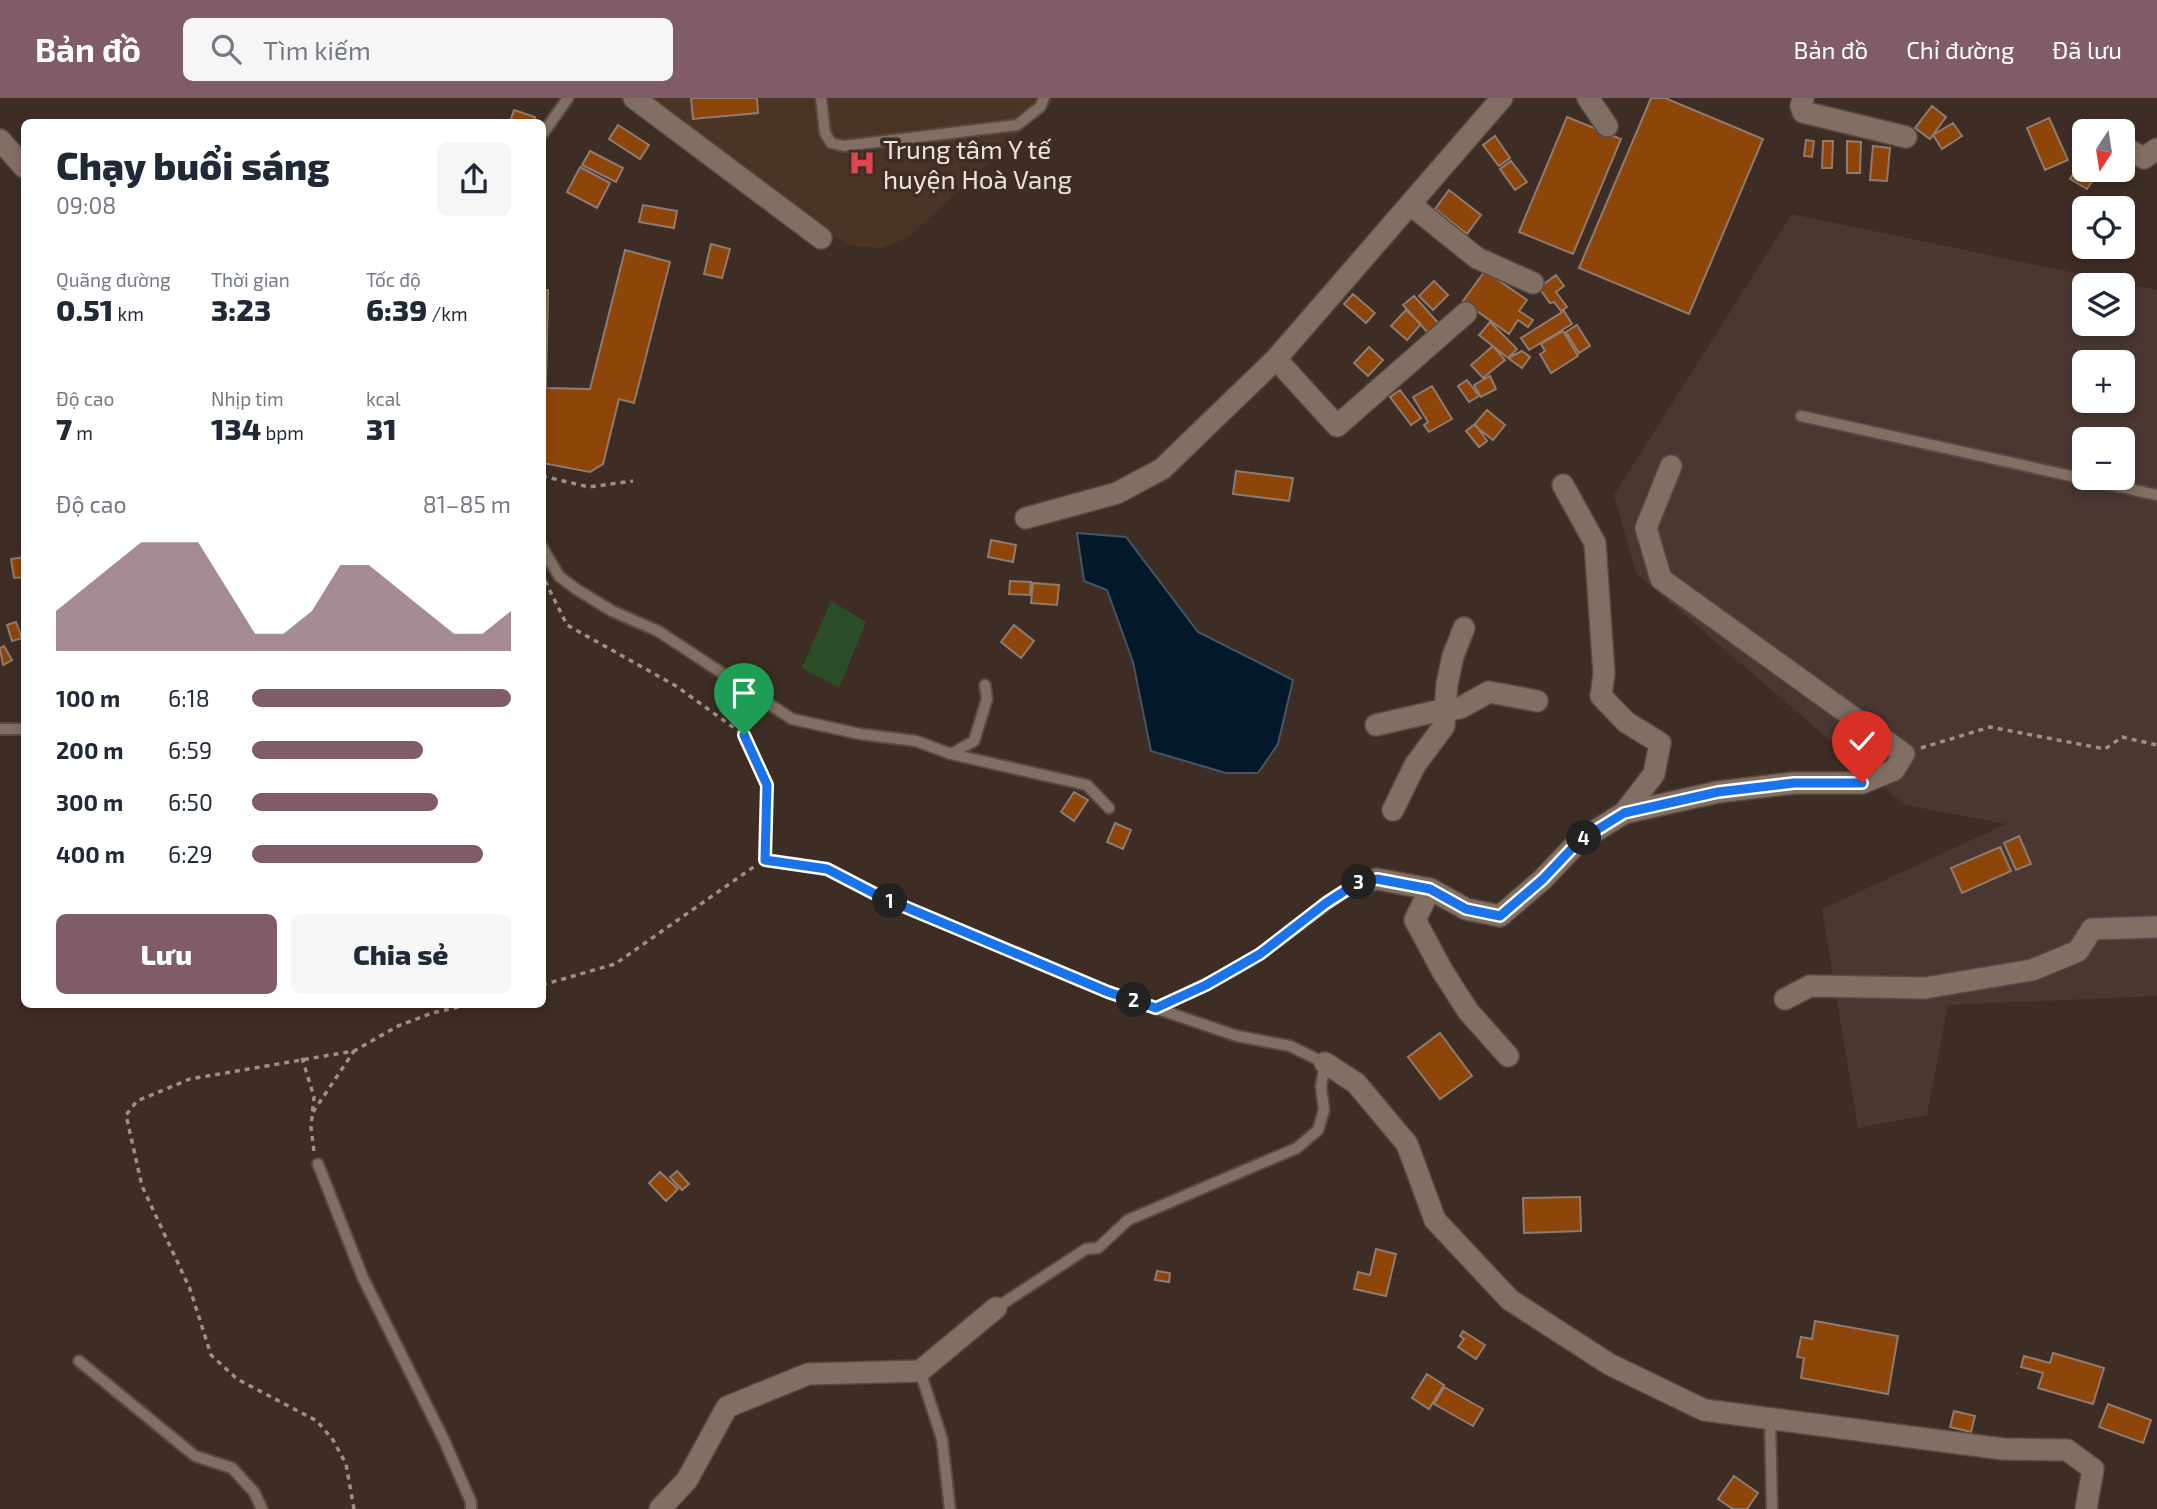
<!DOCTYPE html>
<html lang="vi">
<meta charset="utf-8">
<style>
body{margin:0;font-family:"Exo 2",sans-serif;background:#f6f6f7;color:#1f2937;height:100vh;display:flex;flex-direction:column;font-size:26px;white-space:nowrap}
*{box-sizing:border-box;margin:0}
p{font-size:23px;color:#747a83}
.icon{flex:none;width:38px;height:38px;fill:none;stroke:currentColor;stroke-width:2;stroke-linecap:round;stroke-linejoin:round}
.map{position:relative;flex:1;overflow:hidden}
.details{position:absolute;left:21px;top:21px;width:525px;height:889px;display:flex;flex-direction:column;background:#fff;border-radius:10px;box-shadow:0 4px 10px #0003}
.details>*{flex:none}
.needle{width:46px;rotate:192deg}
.controls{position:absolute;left:2072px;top:21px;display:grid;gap:14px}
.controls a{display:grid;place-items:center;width:63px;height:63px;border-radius:10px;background:#fff;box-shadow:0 4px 10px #0003;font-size:35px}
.pin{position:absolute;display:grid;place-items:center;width:60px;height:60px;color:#fff;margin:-72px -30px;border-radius:50% 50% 50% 0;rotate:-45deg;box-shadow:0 0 7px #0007}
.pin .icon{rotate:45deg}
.km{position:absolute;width:35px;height:35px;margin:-18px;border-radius:50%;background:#222;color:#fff;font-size:19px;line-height:35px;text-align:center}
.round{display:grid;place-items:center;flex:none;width:74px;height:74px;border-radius:10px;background:#f6f6f7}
.overview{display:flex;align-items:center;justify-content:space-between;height:119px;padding:0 35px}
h1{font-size:38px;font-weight:800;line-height:52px}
.stats{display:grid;grid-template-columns:repeat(3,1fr);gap:10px;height:119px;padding:7px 35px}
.stats div{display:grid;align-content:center}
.stats b{font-size:30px;font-weight:800}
.stats small{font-size:19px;font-weight:400}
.stats p{font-size:19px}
.chart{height:196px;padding:14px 35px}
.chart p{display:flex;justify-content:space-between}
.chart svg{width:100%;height:126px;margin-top:7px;fill:#7f5c67;opacity:.7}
.primary-button{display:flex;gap:14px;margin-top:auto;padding:14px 35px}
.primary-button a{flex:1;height:80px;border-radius:10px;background:#7f5c67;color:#fff;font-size:28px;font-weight:800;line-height:80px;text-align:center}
.primary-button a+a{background:#f6f6f7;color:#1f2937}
ul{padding:0 35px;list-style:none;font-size:23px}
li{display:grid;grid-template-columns:112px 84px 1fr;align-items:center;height:52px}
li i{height:18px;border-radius:9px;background:#7f5c67}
header{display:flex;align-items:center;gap:42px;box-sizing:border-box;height:98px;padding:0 35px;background:#7f5c67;color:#fff}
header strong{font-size:33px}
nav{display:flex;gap:38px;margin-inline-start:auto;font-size:24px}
.search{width:490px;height:63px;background:#f6f6f7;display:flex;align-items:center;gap:18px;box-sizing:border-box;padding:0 24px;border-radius:10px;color:#747a83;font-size:26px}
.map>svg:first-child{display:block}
.industrial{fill:#4a3732;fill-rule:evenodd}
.built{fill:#4a3426}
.green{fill:#2b4e29}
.water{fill:#02192b;stroke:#485560;stroke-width:2}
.building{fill:#8d4509;stroke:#8f7b70;stroke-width:2}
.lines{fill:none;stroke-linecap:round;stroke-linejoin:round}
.lane-casing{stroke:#584a42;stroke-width:14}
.street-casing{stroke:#584a42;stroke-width:24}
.path{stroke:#9d9088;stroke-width:3.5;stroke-dasharray:5 5;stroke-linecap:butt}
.lane{stroke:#826f63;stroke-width:10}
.street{stroke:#826f63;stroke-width:21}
.route-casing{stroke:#fff;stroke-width:14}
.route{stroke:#1a73e8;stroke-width:9}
.labels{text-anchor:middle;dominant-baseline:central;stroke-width:7;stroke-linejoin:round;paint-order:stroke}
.poi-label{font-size:26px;fill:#ece1db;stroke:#3e2d24;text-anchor:start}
</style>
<header>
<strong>Bản đồ</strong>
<div class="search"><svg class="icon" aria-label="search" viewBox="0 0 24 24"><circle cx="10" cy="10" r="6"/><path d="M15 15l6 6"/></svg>Tìm kiếm</div>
<nav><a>Bản đồ</a><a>Chỉ đường</a><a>Đã lưu</a></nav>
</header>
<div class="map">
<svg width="2157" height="1411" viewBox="0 0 2157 1411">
<rect width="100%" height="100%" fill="#3e2d24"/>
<!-- industrial -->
<path class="industrial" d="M1792,116l365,76v706l-209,9 -21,110 -69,13 -36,-219 184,-85 -101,-19 -269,-232 -22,-78zM2084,187h39v39h-39zM2084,264h39v39h-39zM2084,341h39v39h-39z"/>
<!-- built -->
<path class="built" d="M649,0h408l-149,140 -27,10 -31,-2 -29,-18z"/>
<!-- green -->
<path class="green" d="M831,503l35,21 -27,66 -37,-20z"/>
<!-- water -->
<path class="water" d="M1077,435l49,4 72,95 95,48 -15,64 -20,29h-32l-75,-22 -18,-89 -26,-72 -23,-9z"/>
<!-- building -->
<path class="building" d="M691,0h66l1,15 -65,6z
M1651,0h14l98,41 -74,175 -110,-46z
M1932,8l14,11 -16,22 -15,-11z
M514,12l21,7 -2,5h-23z
M1567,19l54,22 -48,115 -54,-22z
M2049,20l19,42 -23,10 -18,-42z
M1953,25l9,13 -20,13 -9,-14z
M618,27l31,20 -9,14 -31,-20z
M1495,38l15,22 -11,8 -16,-21z
M1806,42l8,1 -2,16 -8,-1z
M1823,43h10l-1,27h-10z
M1847,43l14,1 -1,31h-13z
M1873,48l17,2 -3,33 -17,-1z
M590,53l33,17 -7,14 -34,-17z
M2084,59v13h16l-13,19 -17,-10z
M1511,63l16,21 -12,8 -15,-21z
M580,69l30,16 -13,25 -30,-16z
M1449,92l32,25 -14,19 -32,-25z
M643,107l34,6 -3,17 -35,-6z
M711,146l19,5 -8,29 -18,-4z
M625,152l45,12 -36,141 -15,-4 -16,65 -13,8 -48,-9v-173h6l-2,98 44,1z
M1485,173l42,29 -8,11 14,9 -5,7 -10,-7 -9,14 -46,-33z
M1556,177l8,11 -8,6 11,15 -6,4 -7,-9 -4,1 -11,-15z
M1434,183l14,14 -15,15 -14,-14z
M1353,196l22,19 -9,10 -22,-19z
M1414,198l26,29 -11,9 -26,-29z
M1406,212l15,14 -14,16 -16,-14z
M1564,213l8,13 -43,26 -8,-12z
M1490,224l27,27 -9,9 -29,-23z
M1577,227l13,21 -11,7 -13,-21z
M1563,233l15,25 -27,17 -11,-19 5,-3 -4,-7z
M1493,248l12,14 -22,18 -12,-13z
M1369,249l14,13 -15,16 -14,-13z
M1522,253l8,6 -8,11 -14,-10z
M1490,278l6,13 -15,8 -7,-12z
M1467,282l12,16 -10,6 -11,-16z
M1432,288l20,33 -23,13 -5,-7 4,-3 -15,-25z
M1400,292l21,28 -10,7 -21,-28z
M1487,312l18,15 -12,15 -19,-15z
M1475,326l12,17 -8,6 -13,-16z
M1236,373l57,7 -4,23 -56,-7z
M991,442l25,5 -3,17 -25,-5z
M24,459v20l-10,1 -3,-19z
M1010,483l21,1 -1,13 -21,-1z
M1033,485l26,2 -2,20 -26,-2z
M16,524l6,16 -10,3 -5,-16z
M1014,527l20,16 -13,17 -20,-16z
M4,548l8,14 -9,5 -3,-17z
M1074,694l14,8 -14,21 -13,-9z
M1115,725l16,7 -8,19 -16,-7z
M2019,738l12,28 -15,6 -12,-27z
M2000,749l11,24 -49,22 -11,-25z
M1440,935l32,43 -32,23 -32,-42z
M677,1073l12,13 -7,6 -12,-13z
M660,1074l18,17 -12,12 -17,-18z
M1580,1099l1,34 -57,2 -1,-35z
M1376,1151l20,5 -10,42 -32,-7 4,-17 12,3z
M1157,1173l13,2 -1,9 -14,-2z
M1815,1223l83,15 -10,58 -87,-16 3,-20 -7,-1 4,-20 11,2z
M1463,1233l22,14 -9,14 -18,-12 6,-8 -4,-3z
M2053,1255l51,15 -11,36 -55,-16 5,-15 -22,-6 3,-11 26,7z
M1427,1276l17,11 -15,24 -17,-11z
M1444,1289l39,22 -10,17 -39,-22z
M2108,1306l43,16 -8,23 -44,-16z
M1954,1313l21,5 -4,16 -21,-5z
M1734,1378l24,17 -11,16h-14l-15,-10z"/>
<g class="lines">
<defs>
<path id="lane" d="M821,0l4,35 6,10 13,3 173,-21 23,-18 4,-9
M542,37l26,-37
M1801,318l356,79
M542,449l17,29 17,13 36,22 46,20 134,88 68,15 56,7 35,13 136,31 22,23
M0,631h24
M951,656l23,-13 13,-42 -2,-14
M765,762l62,9 52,27 229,96 129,44 53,10 35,17 -4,24 3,23 -6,20 -21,18 -169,72 -30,28 -12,1 -90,59
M1156,910c35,-17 73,-33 105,-55 33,-23 63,-49 96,-70
M318,1066l45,114 81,162 27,62v7
M79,1263l116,95 37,12 22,24 8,17
M920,1273l22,68 8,70
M1770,1321l2,90"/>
<path id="street" d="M634,0l187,140
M1588,0l19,28
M1803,0l-2,8 2,6 103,25
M0,42l24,27
M2123,49l21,11 13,-9
M1411,107l66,53 56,25
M1276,261l61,67 129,-113
M1026,420l91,-25 45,-24 114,-110 226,-261
M1376,627l57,-13 27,-4 29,-16 48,9
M1393,712l22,-45 29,-39 3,-42 6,-28 11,-28
M1624,715l94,-21 76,-9h68l32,-13 10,-16 -243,-175 -15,-51 25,-62
M1357,785l20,-4 53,10 36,20 34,7 43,-37 36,-38 45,-28 30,-39 6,-31 -34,-21 -25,-26 3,-22 -9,-131 -32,-58
M1430,791l-15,31 28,52 25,39 40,45
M1785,901l25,-13 115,2 107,-18 46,-19 14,-22 65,-2
M1325,965l31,20 51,61 28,76 75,80 99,64 95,46 299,39 64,1 26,19 -7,40
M660,1411l27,-29 40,-73 81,-33 112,-3 76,-63"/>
</defs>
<!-- lane casing -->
<use href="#lane" class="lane-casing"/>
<!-- street casing -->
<use href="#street" class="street-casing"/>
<!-- path -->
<path class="path" d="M542,378l47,11 44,-6
M545,483l22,44 109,61 68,49 23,50 -2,61
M1921,650l69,-21 115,22 17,-12 35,8
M542,887l73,-21 140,-98
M302,960l12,39 -3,30 3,25
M313,1014l41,-61
M354,1411l-8,-45 -13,-24 -16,-19 -80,-42 -26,-24 -21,-66 -48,-103 -16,-71 11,-14 53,-22 164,-28 44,-25 34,-13 40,-9"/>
<!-- lane -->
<use href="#lane" class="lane"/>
<!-- street -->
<use href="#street" class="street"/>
</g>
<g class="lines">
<defs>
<path id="route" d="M744,637l23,50 -2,75 62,9 52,27 229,96 48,16 50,-23 54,-31 66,-51 31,-20 20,-4 53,10 36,20 34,7 43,-37 36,-38 45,-28 94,-21 76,-9h68"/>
</defs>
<!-- route casing -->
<use href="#route" class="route-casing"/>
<!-- route -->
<use href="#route" class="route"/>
</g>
<!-- icons -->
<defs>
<symbol id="hospital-bare" viewBox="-9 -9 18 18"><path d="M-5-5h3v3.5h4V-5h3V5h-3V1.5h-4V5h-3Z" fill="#e0444e" stroke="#3e2d24" stroke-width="2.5" paint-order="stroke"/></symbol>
</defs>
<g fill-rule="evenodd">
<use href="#hospital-bare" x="843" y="46" width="38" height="38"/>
</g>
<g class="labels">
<!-- poi labels -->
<g class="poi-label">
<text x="883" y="50">Trung tâm Y tế<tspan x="883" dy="30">huyện Hoà Vang</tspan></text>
</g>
</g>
</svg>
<div class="controls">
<a><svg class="needle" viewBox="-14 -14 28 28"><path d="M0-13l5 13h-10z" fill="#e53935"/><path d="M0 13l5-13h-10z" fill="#747a83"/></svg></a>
<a><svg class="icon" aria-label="locate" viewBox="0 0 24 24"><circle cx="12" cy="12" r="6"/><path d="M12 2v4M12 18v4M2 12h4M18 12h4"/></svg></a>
<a><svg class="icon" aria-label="layers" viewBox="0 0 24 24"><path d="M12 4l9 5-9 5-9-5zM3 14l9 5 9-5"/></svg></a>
<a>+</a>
<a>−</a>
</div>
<div class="pin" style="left:744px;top:637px;background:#1e9e55"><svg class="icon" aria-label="arrive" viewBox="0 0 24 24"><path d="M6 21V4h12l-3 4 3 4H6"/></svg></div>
<div class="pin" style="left:1862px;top:685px;background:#d93025"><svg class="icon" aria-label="check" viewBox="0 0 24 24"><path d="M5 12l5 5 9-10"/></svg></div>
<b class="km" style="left:890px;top:803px">1</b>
<b class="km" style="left:1134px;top:902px">2</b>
<b class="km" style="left:1359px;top:784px">3</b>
<b class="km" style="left:1584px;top:740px">4</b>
<section class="details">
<div class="overview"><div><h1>Chạy buổi sáng</h1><p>09:08</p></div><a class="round"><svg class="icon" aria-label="share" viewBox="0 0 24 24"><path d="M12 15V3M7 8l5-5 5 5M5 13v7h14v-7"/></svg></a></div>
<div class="stats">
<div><p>Quãng đường</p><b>0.51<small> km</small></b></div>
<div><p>Thời gian</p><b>3:23</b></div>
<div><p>Tốc độ</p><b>6:39<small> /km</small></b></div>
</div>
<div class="stats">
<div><p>Độ cao</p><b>7<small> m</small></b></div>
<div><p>Nhịp tim</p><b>134<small> bpm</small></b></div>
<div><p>kcal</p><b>31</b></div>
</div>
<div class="chart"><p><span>Độ cao</span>81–85 m</p>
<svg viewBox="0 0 160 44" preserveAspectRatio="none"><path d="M0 44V30L10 22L20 14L30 6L40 6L50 6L60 22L70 38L80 38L90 30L100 14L110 14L120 22L130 30L140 38L150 38L160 30V44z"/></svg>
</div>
<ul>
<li><b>100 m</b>6:18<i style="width:100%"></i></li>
<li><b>200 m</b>6:59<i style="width:66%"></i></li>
<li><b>300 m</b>6:50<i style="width:72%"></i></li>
<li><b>400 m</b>6:29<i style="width:89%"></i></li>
</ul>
<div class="primary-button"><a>Lưu</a><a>Chia sẻ</a></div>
</section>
</div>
